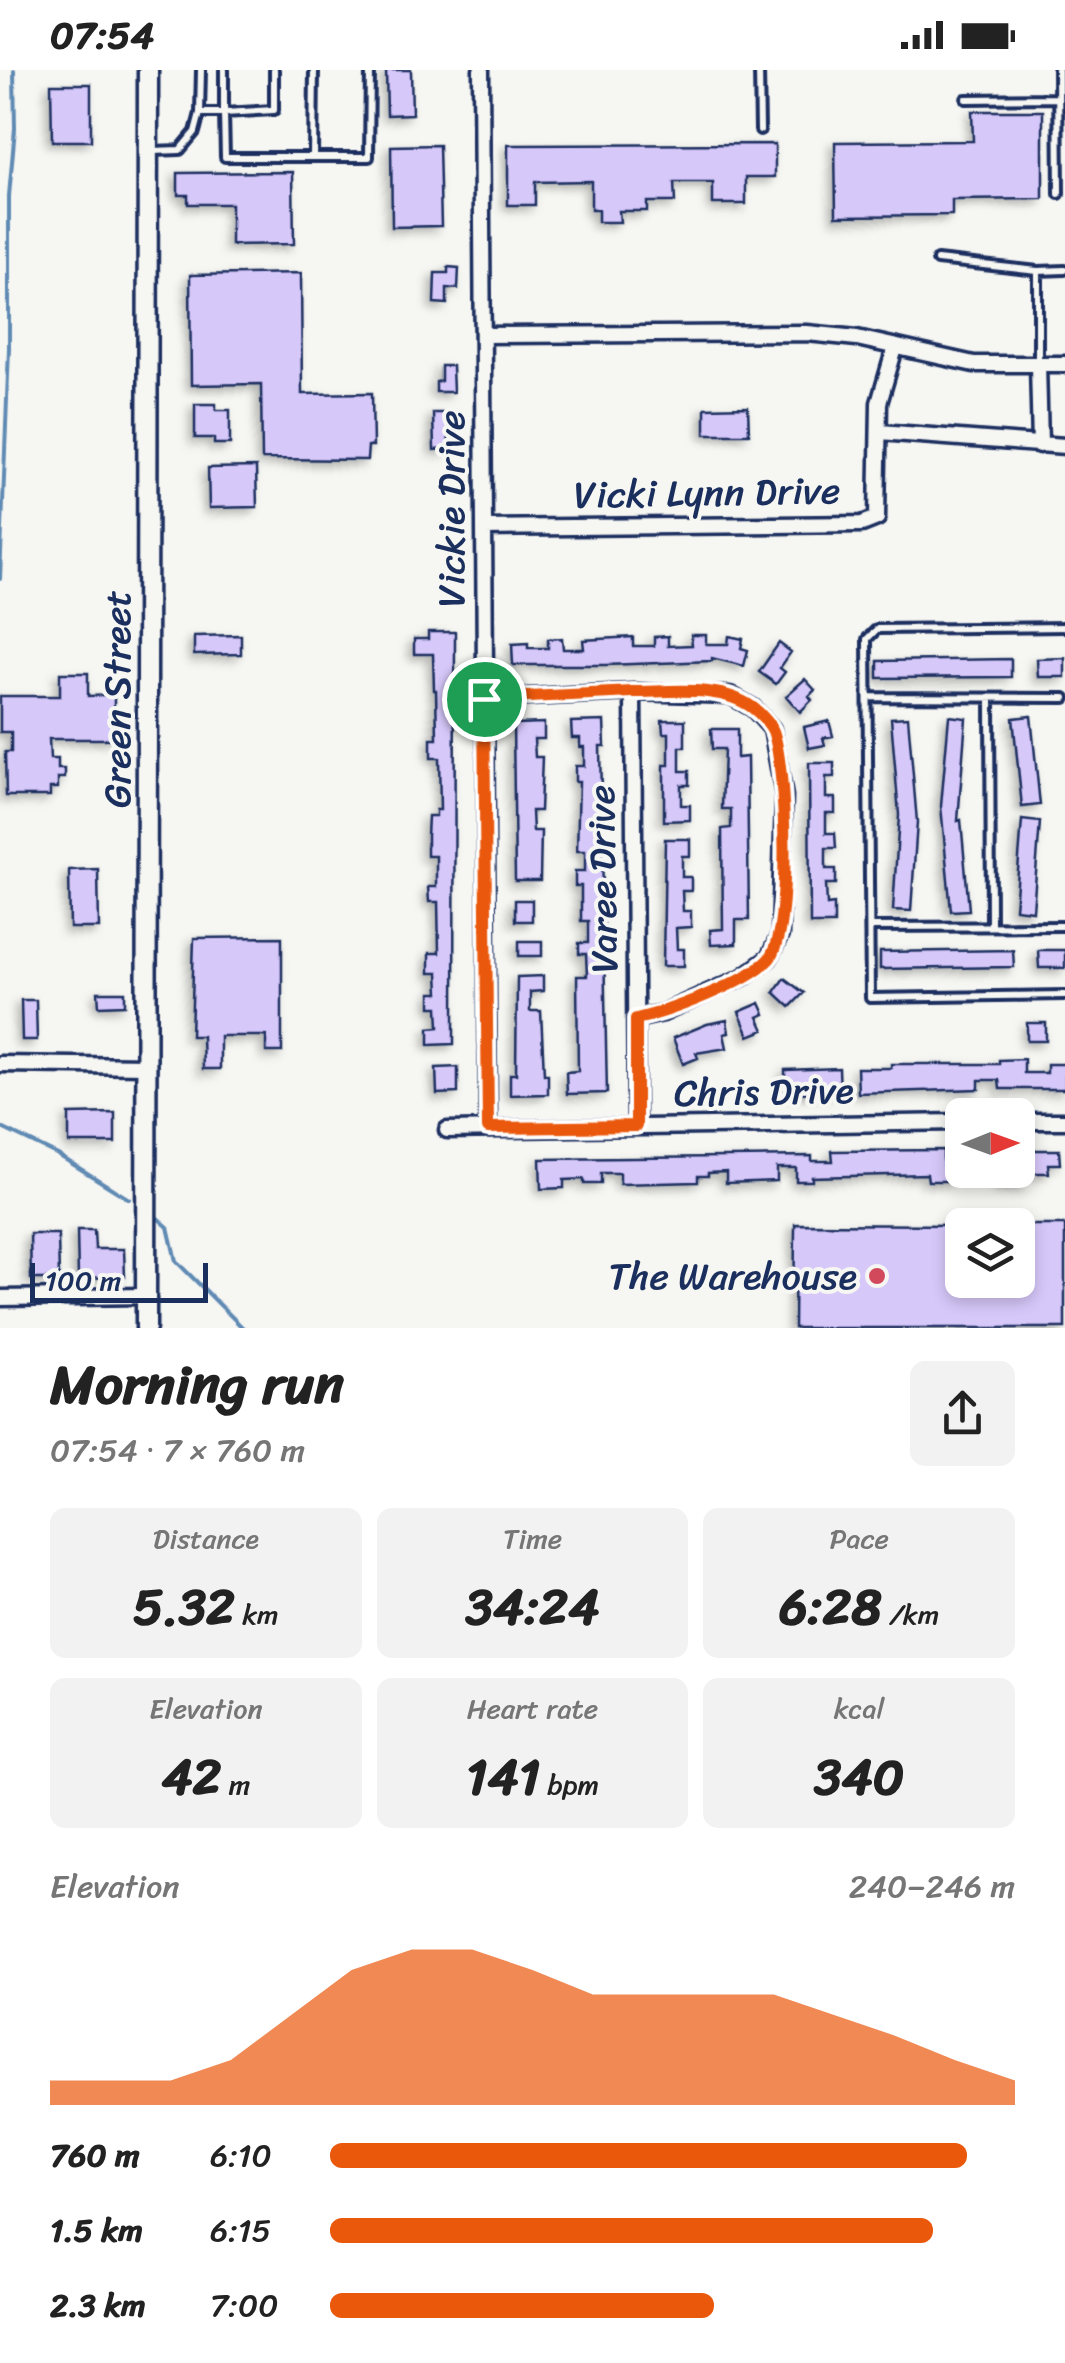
<!DOCTYPE html>
<meta charset="utf-8">
<style>
body{margin:0;font-family:Sriracha,sans-serif;background:#f2f2f2;color:#222;height:100vh;display:flex;flex-direction:column;font-size:38px;white-space:nowrap}
*{box-sizing:border-box;margin:0}
p{font-size:32px;color:#767676}
.icon{flex:none;width:55px;height:55px;fill:none;stroke:currentColor;stroke-width:2;stroke-linecap:round;stroke-linejoin:round}
.map{position:relative;height:1258px;overflow:hidden}
.side{display:flex;flex-direction:column;background:#fff;flex:1}
.side>*{flex:none}
.needle{width:65px;rotate:89deg}
.fabs{position:absolute;left:945px;top:1028px;display:grid;gap:20px}
.fabs a{display:grid;place-items:center;width:90px;height:90px;border-radius:15px;background:#fff;box-shadow:0 5px 15px #0003;font-size:50px}
.scale{position:absolute;left:30px;bottom:25px;width:178px;box-sizing:border-box;padding-left:10px;border:5px solid #1b2f5e;border-top:0;font-size:28px;line-height:35px;white-space:nowrap;color:#1b2f5e;-webkit-text-stroke:8px #f6f6f2;paint-order:stroke}
.pin{position:absolute;display:grid;place-items:center;width:85px;height:85px;color:#fff;margin:-42px;border:5px solid #fff;border-radius:50%;box-shadow:0 2px 10px #0007}
.round{display:grid;place-items:center;flex:none;width:105px;height:105px;border-radius:15px;background:#f2f2f2}
.summary{display:flex;align-items:center;justify-content:space-between;height:170px;padding:0 50px}
h1{font-size:55px;font-weight:800;line-height:75px}
.metrics{display:grid;grid-template-columns:repeat(3,1fr);gap:15px;height:170px;padding:10px 50px}
.metrics div{display:grid;align-content:center;border-radius:15px;background:#f2f2f2;text-align:center}
.metrics b{font-size:50px;font-weight:800}
.metrics small{font-size:28px;font-weight:400}
.metrics p{font-size:28px}
.chart{height:280px;padding:20px 50px}
.chart p{display:flex;justify-content:space-between}
.chart svg{width:100%;height:180px;margin-top:10px;fill:#ea580c;opacity:.7}
ul{padding:0 50px;list-style:none;font-size:32px}
li{display:grid;grid-template-columns:160px 120px 1fr;align-items:center;height:75px}
li i{height:25px;border-radius:12px;background:#ea580c}
.status{display:flex;justify-content:space-between;align-items:center;height:70px;padding:0 50px;background:#fff;direction:ltr}
.status svg{height:28px;fill:currentColor}
.map>svg:first-child{display:block}
.lines{fill:none;stroke-linecap:round;stroke-linejoin:round}
.stream{stroke:#5f8ab3;stroke-width:4}
.building{fill:#d7c8fa;stroke:#1b2f5e;stroke-width:2.5;filter:url(#shadow)}
.service-casing{stroke:#1b2f5e;stroke-width:14}
.minor-casing{stroke:#1b2f5e;stroke-width:21}
.tertiary-casing{stroke:#1b2f5e;stroke-width:25}
.service{stroke:#f6f6f2;stroke-width:6}
.minor{stroke:#f6f6f2;stroke-width:14}
.tertiary{stroke:#f6f6f2;stroke-width:18}
.route-casing{stroke:#fff;stroke-width:20}
.route{stroke:#ea580c;stroke-width:12}
.poi-dot{fill:#d1495b;stroke:#f6f6f2;stroke-width:4}
.labels{text-anchor:middle;dominant-baseline:central;stroke-width:8;stroke-linejoin:round;paint-order:stroke}
.street-label{font-size:38px;fill:#1b2f5e;stroke:#f6f6f2}
.poi-label{font-size:38px;fill:#1b2f5e;stroke:#f6f6f2;text-anchor:end}
</style>
<div class="status"><b>07:54</b><svg viewBox="0 0 49 12"><path d="M0 12V9h3v3zM5 12V6h3v6zM10 12V3h3v9zM15 12V0h3v12zM26 1h20v11H26zM47 4h2v5h-2z"/></svg></div>
<div class="map">
<svg width="1065" height="1258" viewBox="0 0 1065 1258">
<defs>
<filter id="shadow"><feDropShadow dx="-4.5" dy="4.5" stdDeviation="5" flood-color="#0004"/></filter>
</defs>
<rect width="100%" height="100%" fill="#f6f6f2"/>
<filter id="ink" filterUnits="userSpaceOnUse"><feTurbulence type="fractalNoise" baseFrequency=".01" numOctaves="2"/><feDisplacementMap in="SourceGraphic" scale="20" xChannelSelector="R" yChannelSelector="G"/><feConvolveMatrix kernelMatrix="1 2 1 2 8 2 1 2 1" color-interpolation-filters="sRGB"/></filter>
<g filter="url(#ink)">
<g class="lines">
<!-- stream -->
<path class="stream" d="M0,509l9,-231v-152l6,-68 -1,-58
M0,1057l58,28 71,44
M152,1143l16,14 8,34 67,67"/>
</g>
<!-- building -->
<path class="building" d="M386,0h25l1,44 -25,1z
M51,14h40v57h-39z
M972,41h71v88l-91,1v15l-116,1 -1,-74 138,-1z
M775,74v33h-29v27h-33v-21h-39l1,19h-28v9h-28l1,11h-22v-12h-7v-29l-56,1v23h-27v-60z
M439,75l2,81 -49,1 -1,-81z
M293,102l1,72 -63,1v-41h-43v-9h-10v-22z
M448,197l11,1 -1,21 -11,-1v16l-13,-1 1,-30h13z
M301,203l1,121 70,-1 1,53h-5l-1,14 -105,-1 -1,-75 -70,1 -1,-110z
M441,296h11l1,26h-17v-10l5,-1z
M195,334h21v6h14v34h-16v-6h-19z
M748,337l1,27h-44v-26z
M433,343h15l1,36 -15,1z
M256,397l1,40 -48,1 -1,-40z
M428,562h27l-1,412 -25,1v-17l10,-1 -1,-20h-7v-14h8l-1,-20h-9v-20h10l-1,-51h-9l-1,-15h8v-31h-9v-20l1,-20h8v-6h4l-1,-52h-8v-19h6l-1,-49h-2l-1,-36h-19v-15h14z
M241,565v19l-47,1v-19z
M691,565h15v9h22l1,-8 14,3 -2,9 7,2 -4,16 -32,-8v3l-106,4h-93l-1,-21 16,-1v5h20v-9l14,-1 1,11h21l-1,-9 50,-3v9h21v-9l14,-1v10l24,-1z
M779,573l12,9 -11,16 5,4 -9,12 -17,-12z
M1065,588v19h-27l-1,-18z
M1011,589v18l-133,1v-17z
M60,603h28v23l26,-1v44h-65l1,20h8v10h7v9h-7v10h-8v8h-44l-1,-44h6v-20h-11v-36h60z
M805,609l10,11 -6,6 3,4 -12,12 -14,-16z
M949,646l17,2 -8,103 3,-1 8,90 -18,1 -10,-105z
M1031,646l9,89 -18,2 -9,-89z
M908,647l9,105 -6,89 -18,-1 6,-95 -8,-97z
M662,650h23v27h-5v24h9v14h-8v20h9v15l-26,1v-56h5v-32h-6z
M604,651l1,25h-5l7,347 -40,1 -1,-22 12,-1 -1,-95h10l-1,-22h-7v-11h9v-22h-7v-35h-6v-15h10v-20h-8l2,-69h-4v-16h9v-19h-4v-9h-8l-1,-16z
M829,651l4,15 -10,2 2,7 -16,3 -5,-21z
M544,653v16h-10l1,18h7l-2,54h-8l1,20h8l-1,50h-25l-2,-157z
M711,659h26v29l10,-1 2,163h-13v24l-25,1 -1,-15 13,-1 -1,-100 9,-1v-19h-9l2,-60h-12z
M809,693h25v14h-8v21h9v15h-9v20h9l1,15h-10v21h10v15h-10l1,21 7,-1v20h-24z
M1022,750l18,2 -7,89 -18,-2z
M665,769h25v17h-8v21h9v14h-9l1,20h8v16l-15,1 1,21h7v17h-21z
M98,799l1,59h-29l-1,-58z
M515,830h17v21h-17z
M282,867v115h-16v-16h-46v33h-17l-1,-33h-11l3,-98z
M519,871h23v15h-23z
M1013,880l1,17 -134,2v-17z
M1038,880h27v18h-26z
M543,906v15l-13,1v19h11l3,63h4v20l-38,1v-21h6l1,-97z
M784,908l20,15 -14,14 -16,-15z
M98,922h27v13l-26,1z
M21,930h15l1,40h-15z
M760,933l5,11 -7,3 6,13 -15,6 -10,-24z
M727,950l2,13 -5,1 3,14 -31,5 2,5 -15,6 -10,-26 34,-14z
M1027,953h19v18h-19z
M1024,989v14h23v-9h18v25h-65l-1,-9h-20v9l-121,4 -1,-25h34v-4h108v-4z
M458,997v26l-21,1 -1,-26z
M839,998l1,24 -55,1v-23z
M115,1043v30h-46v-29z
M943,1080v16h10v15h-25l-1,-7 -115,3v4h-16v-13h-19v13l-51,2v-11l-18,1v3h-10v6l-78,2v-11h-19v11h-17v-5l-20,1v8l-23,1 -1,-30 272,-3v5h21l-1,-10z
M1018,1080h41l1,14h-12l1,9h-25v12l-25,1 -1,-16h20z
M795,1154l167,1v55h56v-55h47v103h-271z
M77,1160h17l1,19h29l1,28 -47,1z
M30,1164h28l1,45h-28z"/>
<g class="lines">
<defs>
<path id="service" d="M274,0v40l-50,3 1,44h144l1,-87
M759,0l1,60
M1058,0l1,124
M966,29l92,-1
M200,43l1,-43
M152,81l28,-1 15,-18 5,-19h24v-43
M313,87l1,-87
M937,190l101,11 27,-1
M1038,201v93
M1065,557l-188,2 -10,10 3,359 195,-3
M868,627l197,1
M990,628l1,228
M870,857l195,-1"/>
<path id="minor" d="M481,0l7,1058
M483,265l324,-2 50,5 117,26h91
M1038,294l2,81
M880,362l185,14
M484,458l378,-4 15,-6 2,-115 16,-55
M633,622l3,434
M484,629l149,-7 97,3 23,13 19,21 12,67 -4,139 -11,23 -26,19 -80,36 -27,6
M0,994l147,2
M1018,1051h47
M447,1060l515,-8
M0,1228l146,-2"/>
<path id="tertiary" d="M146,1258l2,-1258"/>
</defs>
<!-- service casing -->
<use href="#service" class="service-casing"/>
<!-- minor casing -->
<use href="#minor" class="minor-casing"/>
<!-- tertiary casing -->
<use href="#tertiary" class="tertiary-casing"/>
<!-- service -->
<use href="#service" class="service"/>
<!-- minor -->
<use href="#minor" class="minor"/>
<!-- tertiary -->
<use href="#tertiary" class="tertiary"/>
</g>
</g>
<g class="lines" filter="url(#ink)">
<defs>
<path id="route" d="M633,622c37,0 89,-8 120,16 7,5 17,16 20,23 13,35 19,201 -4,228 -21,23 -101,53 -133,60v107l-148,2 -4,-429z"/>
</defs>
<!-- route casing -->
<use href="#route" class="route-casing"/>
<!-- route -->
<use href="#route" class="route"/>
</g>
<!-- markers -->
<circle class="poi-dot" cx="877" cy="1206" r="10"/>
<g class="labels">
<!-- street labels -->
<g class="street-label">
<text transform="translate(707 423) rotate(-1)">Vicki Lynn Drive</text>
<text transform="translate(451 439) rotate(-90)">Vickie Drive</text>
<text transform="translate(117 629) rotate(-90)">Green Street</text>
<text transform="translate(603 809) rotate(-91)">Varee Drive</text>
<text transform="translate(764 1022) rotate(-1)">Chris Drive</text>
</g>
<!-- poi labels -->
<g class="poi-label">
<text x="857" y="1206">The Warehouse</text>
</g>
</g>
</svg>
<div class="fabs">
<a><svg class="needle" viewBox="-14 -14 28 28"><path d="M0-13l5 13h-10z" fill="#e53935"/><path d="M0 13l5-13h-10z" fill="#767676"/></svg></a>
<a><svg class="icon" aria-label="layers" viewBox="0 0 24 24"><path d="M12 4l9 5-9 5-9-5zM3 14l9 5 9-5"/></svg></a>
</div>
<div class="scale">100 m</div>
<div class="pin" style="left:484px;top:629px;background:#1e9e55"><svg class="icon" aria-label="arrive" viewBox="0 0 24 24"><path d="M6 21V4h12l-3 4 3 4H6"/></svg></div>
</div>
<section class="side">
<div class="summary"><div><h1>Morning run</h1><p>07:54 · 7 × 760 m</p></div><a class="round"><svg class="icon" aria-label="share" viewBox="0 0 24 24"><path d="M12 15V3M7 8l5-5 5 5M5 13v7h14v-7"/></svg></a></div>
<div class="metrics">
<div><p>Distance</p><b>5.32<small> km</small></b></div>
<div><p>Time</p><b>34:24</b></div>
<div><p>Pace</p><b>6:28<small> /km</small></b></div>
</div>
<div class="metrics">
<div><p>Elevation</p><b>42<small> m</small></b></div>
<div><p>Heart rate</p><b>141<small> bpm</small></b></div>
<div><p>kcal</p><b>340</b></div>
</div>
<div class="chart"><p><span>Elevation</span>240–246 m</p>
<svg viewBox="0 0 160 44" preserveAspectRatio="none"><path d="M0 44V38L10 38L20 38L30 33L40 22L50 11L60 6L70 6L80 11L90 17L100 17L110 17L120 17L130 22L140 27L150 33L160 38V44z"/></svg>
</div>
<ul>
<li><b>760 m</b>6:10<i style="width:93%"></i></li>
<li><b>1.5 km</b>6:15<i style="width:88%"></i></li>
<li><b>2.3 km</b>7:00<i style="width:56%"></i></li>
</ul>
</section>
